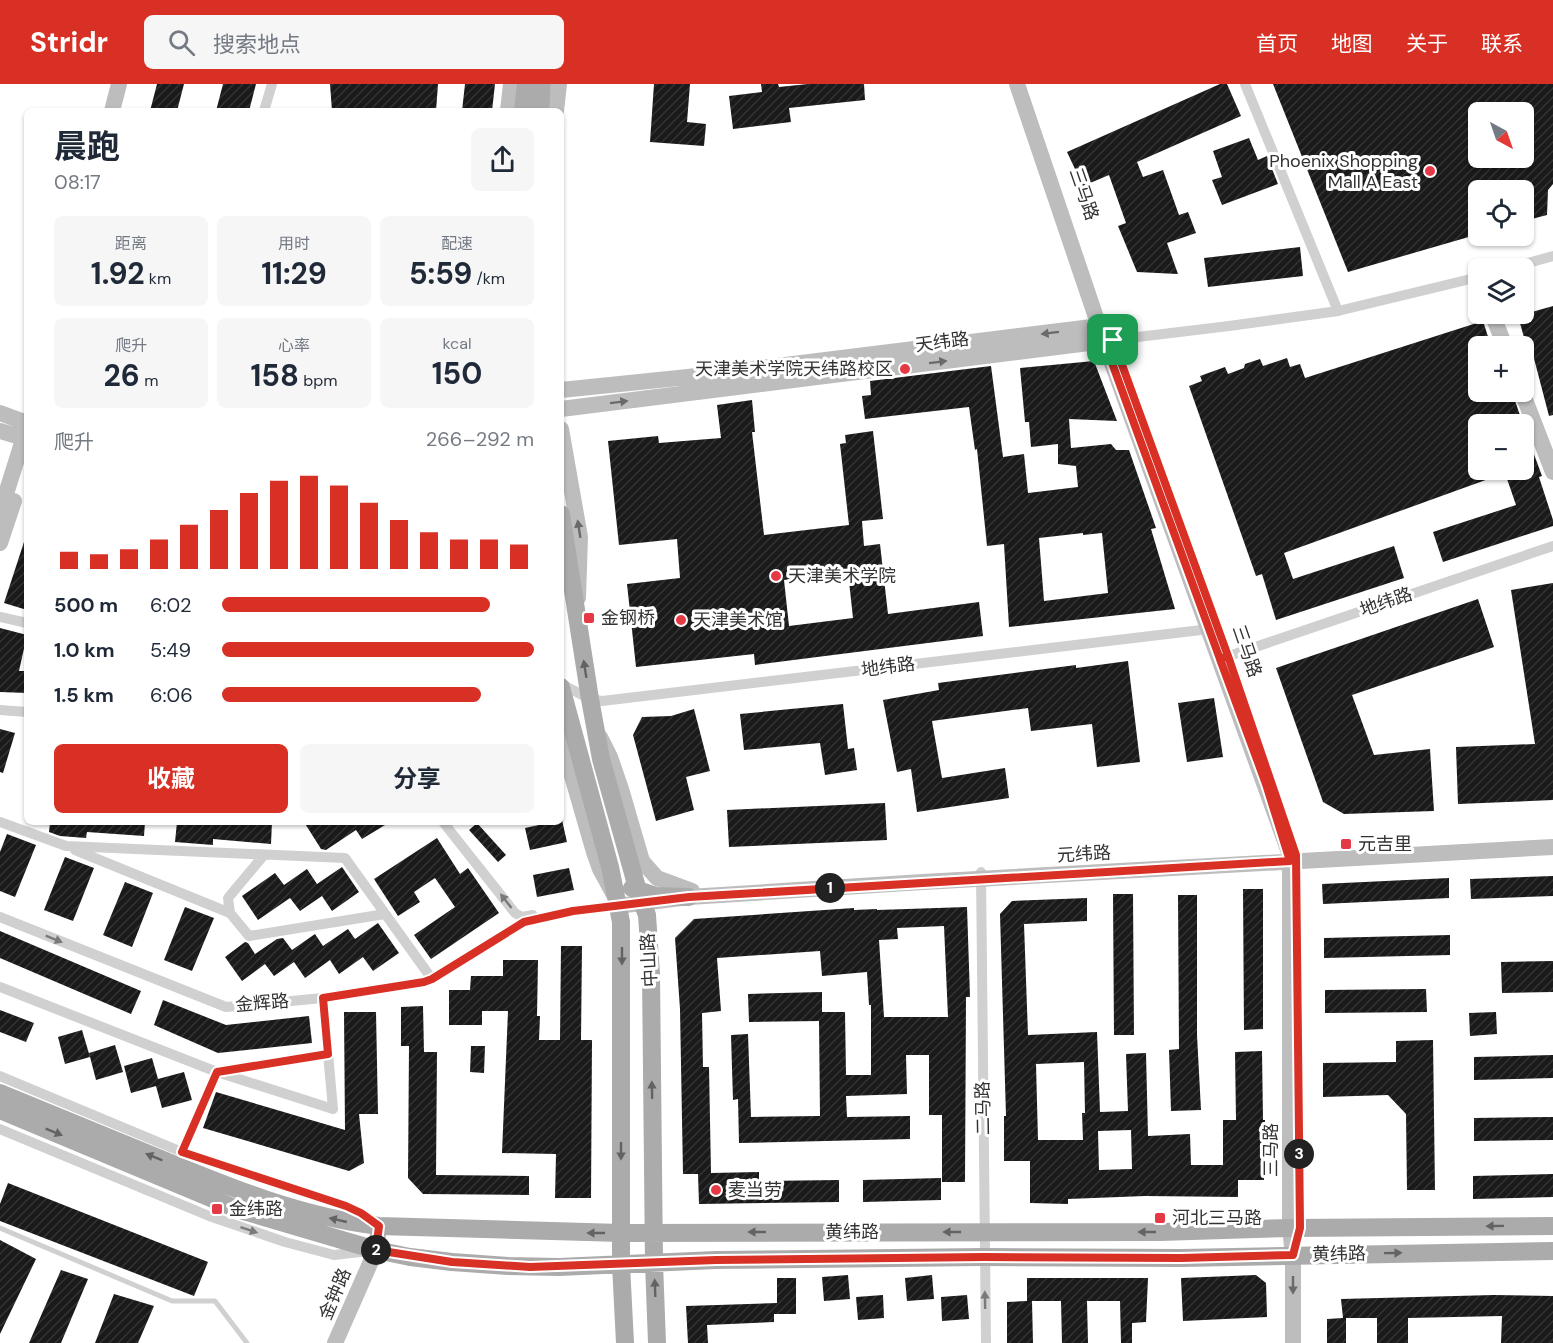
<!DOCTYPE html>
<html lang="zh">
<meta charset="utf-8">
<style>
body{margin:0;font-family:"DM Sans","Noto Sans SC",sans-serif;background:#f6f6f7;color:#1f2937;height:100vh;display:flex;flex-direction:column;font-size:22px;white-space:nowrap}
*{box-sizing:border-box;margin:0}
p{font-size:20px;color:#747a83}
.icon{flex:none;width:33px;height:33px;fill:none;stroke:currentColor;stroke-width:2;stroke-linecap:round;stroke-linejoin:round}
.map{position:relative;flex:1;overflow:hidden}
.side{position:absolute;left:24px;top:24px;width:540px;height:717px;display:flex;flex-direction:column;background:#fff;border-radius:9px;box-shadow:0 2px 4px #0004}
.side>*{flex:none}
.needle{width:39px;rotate:140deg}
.tools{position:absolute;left:1468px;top:18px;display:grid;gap:12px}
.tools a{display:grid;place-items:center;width:66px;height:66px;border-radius:9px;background:#fff;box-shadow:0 2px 4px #0004;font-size:30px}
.pin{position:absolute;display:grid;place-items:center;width:51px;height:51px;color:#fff;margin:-26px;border-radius:12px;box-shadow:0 3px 9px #0006}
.km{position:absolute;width:30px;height:30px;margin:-15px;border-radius:50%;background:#222;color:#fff;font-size:16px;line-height:30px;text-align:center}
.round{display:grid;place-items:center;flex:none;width:63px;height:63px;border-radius:9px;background:#f6f6f7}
.summary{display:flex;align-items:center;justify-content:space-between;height:102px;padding:0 30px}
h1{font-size:33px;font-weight:700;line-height:45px}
.stats{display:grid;grid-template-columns:repeat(3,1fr);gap:9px;height:102px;padding:6px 30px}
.stats div{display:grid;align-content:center;border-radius:9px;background:#f6f6f7;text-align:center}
.stats b{font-size:30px;font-weight:700}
.stats small{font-size:16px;font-weight:400}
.stats p{font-size:16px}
.chart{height:168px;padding:12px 30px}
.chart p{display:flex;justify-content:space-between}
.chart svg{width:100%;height:108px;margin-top:6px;stroke:#d93025;stroke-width:6}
.primary-button{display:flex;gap:12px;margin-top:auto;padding:12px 30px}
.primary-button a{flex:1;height:69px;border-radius:9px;background:#d93025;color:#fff;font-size:24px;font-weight:700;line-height:69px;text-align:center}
.primary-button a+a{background:#f6f6f7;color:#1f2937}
ul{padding:0 30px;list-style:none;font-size:20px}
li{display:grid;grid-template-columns:96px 72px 1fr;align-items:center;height:45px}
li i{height:15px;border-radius:8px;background:#d93025}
header{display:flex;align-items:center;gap:36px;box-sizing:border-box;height:84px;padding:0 30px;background:#d93025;color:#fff}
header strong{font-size:28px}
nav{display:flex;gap:33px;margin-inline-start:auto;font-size:21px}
.search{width:420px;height:54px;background:#f6f6f7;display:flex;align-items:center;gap:15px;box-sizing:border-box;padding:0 21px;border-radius:9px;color:#747a83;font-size:22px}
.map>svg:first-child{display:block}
.building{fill:url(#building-hatch);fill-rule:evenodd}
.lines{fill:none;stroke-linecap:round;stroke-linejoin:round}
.lane{stroke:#d0d0d0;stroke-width:5}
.street{stroke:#d0d0d0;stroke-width:10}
.secondary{stroke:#bdbdbd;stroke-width:16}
.primary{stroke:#ababab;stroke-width:18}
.oneway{fill:#6a6a6a}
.oneway2{fill:#636363}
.oneway3{fill:#7a7a7a}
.route-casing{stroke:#fff;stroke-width:12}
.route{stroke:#d93025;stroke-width:8}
.poi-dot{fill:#e63946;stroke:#fff;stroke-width:2}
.labels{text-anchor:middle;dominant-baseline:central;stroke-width:6;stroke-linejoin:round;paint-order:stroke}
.poi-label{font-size:18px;fill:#333;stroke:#fff;text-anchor:start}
.street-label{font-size:18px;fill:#333;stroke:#fff}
</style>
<header>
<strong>Stridr</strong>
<div class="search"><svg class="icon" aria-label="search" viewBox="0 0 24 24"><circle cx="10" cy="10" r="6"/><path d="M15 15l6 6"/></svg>搜索地点</div>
<nav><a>首页</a><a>地图</a><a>关于</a><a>联系</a></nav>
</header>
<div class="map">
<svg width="1553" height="1259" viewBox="0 0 1553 1259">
<defs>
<pattern id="building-hatch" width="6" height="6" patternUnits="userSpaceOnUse" patternTransform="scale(1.5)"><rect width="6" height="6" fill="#1a1a1a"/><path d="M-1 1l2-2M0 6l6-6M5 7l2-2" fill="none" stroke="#333"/></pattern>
</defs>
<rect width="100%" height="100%" fill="#fff"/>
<!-- building -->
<path class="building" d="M157,0h27l-7,27h-27z
M223,0h33l-7,27h-33z
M330,0h108l-2,27h-104z
M465,0h30l-3,27h-30z
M654,0h36l-3,38 19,2 -2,22 -54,-4z
M761,0h17l1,3 29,-3h56l1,16 -76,8 2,14 -58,7 -4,-33 33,-4z
M1220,0h7l14,32 -104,46 6,15 20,-7 16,45 9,-3 8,21 -29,10 11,31 -41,-2 -19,-46 8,-3 -17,-48 -26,11 -16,-34z
M1273,0h280v100l-5,6 -1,25 -23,6v-31h-45v44l-131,38zM1479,28h45v46h-45z
M1249,54l9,22 9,-4 11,28 -56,21 -10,-25 10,-3 -9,-26z
M1300,163l3,29 -95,11 -4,-29z
M1553,222v109l-4,1 -18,-69 -4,1 -9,-32z
M1483,237l8,25h-12v46h33l11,32h-44v46h45l1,-40 17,46 -3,1 14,43v6l-110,36 -10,-30 83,-27 -11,-32 -221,80 9,26 101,-33 10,32 -128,42 -14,-46 -6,2 -67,-190 13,-5 -2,-5 25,-9 3,7 16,-6 1,-4 15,-5 3,7 24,-8 3,9 10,-3 5,14z
M1094,277l23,60 -48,-2 2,29 40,-4 5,6h13l27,78 -5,1 24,80 -166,18 -5,-83 -17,2 -10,-97 -2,1 -6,-43 -104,12 -3,-23 9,-1 -1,-14 121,-15 12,91 21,-3 4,39 50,-6 -2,-21 -18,-2v-20l-27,3 -2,-25h-4l-5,-54zM1083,449v2l19,-2 6,60 -64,8 -5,-63z
M752,316l3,32h-3l12,103 85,-10 -9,-81 6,-1 -1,-8 28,-4 10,88 -21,2 2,25 16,-2 8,70 91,-12 4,34 -228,29 -1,-11 -118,13 -9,-83 53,-6 -3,-39 -58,6 -11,-104 50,-5 1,7 62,-5 -4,-33zM848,488l5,46 -64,8 -5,-46z
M25,455h2v71l-23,-7z
M1553,499v217l-95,4 -2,-57 79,-3 -24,-154z
M1478,515l16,48 -142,48 22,60 56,-6 4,62 -90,3 -21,-12 -47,-134z
M0,544l27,7 -8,36h8v22l-27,-1z
M1128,577l12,101 -43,5 -5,-43 -61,7 -3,-23 -96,13 10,57 63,-10 4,30 -92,14 -6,-43 -14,3 -14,-72 56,-10 -1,-7 138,-18v3z
M1214,614l9,59 -36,5 -9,-59z
M843,620l5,45 6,-1 3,22 -32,5 -5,-32 -76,7 -4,-36z
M694,625l16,62 -24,6 8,33 -38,11 -23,-86 9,-18 29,-1z
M0,645l15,4 -12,40 -3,-1z
M885,719l2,37 -158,7 -2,-37z
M562,736l5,22 -37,8 -5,-22z
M50,738h95l-1,14 -57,-4 -1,6 -26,-2 -11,-4z
M177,738h95l-1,22 -58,-5v6l-38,-3z
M304,738h86l-28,17 -6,-9 -30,20 -5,-1z
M477,739l29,32 -8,7 -29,-32z
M7,750l29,11 -21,52 -15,-6v-39z
M437,754l23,36 8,-6 31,45 -68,46 -17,-24 41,-28 -20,-29 -21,14 6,10 -22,14 -24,-37z
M65,773l29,11 -21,53 -29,-11z
M342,783l17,25 -27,19 -10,-15 -22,15 -10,-13 -32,22 -16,-24 33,-23 9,12 23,-16 10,15z
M569,784l5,22 -37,7 -4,-22z
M1553,792v20l-82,3 -1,-20z
M1449,794v20l-126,6 -1,-20z
M125,798l28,11 -21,54 -29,-12z
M1243,805h20v140l-19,1z
M1113,810h20l1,141h-20z
M1178,811h19v140l4,75 -30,1 -2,-61 10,-1z
M1087,814v23l-63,3 4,111 69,-3 3,80 28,-1 -2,-57 20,-1 2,83 42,-2 1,31h32v-45h13l-1,-68 27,-1 1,69h2l-1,60h-26v17l-93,-1 -77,3v5l-38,-1v-42h-26v-45h2l-6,-202 12,-13zM1084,978l1,51h-3l1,27h-45l-2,-76zM1131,1046l1,39 -33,1 -1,-39z
M185,823l29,11 -22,53 -28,-11z
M967,823l3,90h-4l-1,185h-23v-67h-13v-60h-23l1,39 -61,2 1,21 63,-1v23l-171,4 -1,-44 -5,1 -2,-65 17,-1 3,83 69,-1 -1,-95 -70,1 -1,-28 74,-2v20h23l1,63h25v-70h-2l-2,-33 -45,4 -2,-25 -103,7 4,53 -19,2 1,54h6l2,106 48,-1v9l80,-1v22l-140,2 -1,-30h-15l-3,-165 -5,-71 19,-19 160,-11v2l23,-1v1zM944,842l4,91h-64l-5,-77 19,-1 -1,-11z
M378,839l21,30 -26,18 -10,-14 -24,17 -9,-14 -25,18 -11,-16 -20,14 -9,-12 -23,17 -17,-24 20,-15 3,1 7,11 22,-15 6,-1 9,12 23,-16 8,12 25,-17 7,10z
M0,847l141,60 -10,23 -131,-56z
M1450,851v20l-126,3v-20z
M561,862h21l-1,94h11l-1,158h-36l1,-44 -54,-1 6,-142h-26v14h-33v-35h21l1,-14h32v-16h35l-1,56h3l-1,24h21z
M1553,877v31l-51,1 -1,-31z
M1426,905l1,23 -102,1v-23z
M163,916l63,25 83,-9 3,27 -94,10 -64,-28z
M423,922l1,46h13l-1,123 93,1v19l-106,-1 -15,-16 1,-132h-8v-39z
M0,926l34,13 -8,19 -26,-10z
M344,928h32l2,102h-19l5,49 -15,8 -146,-43 13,-36 129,38z
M1496,928l1,22 -27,2 -1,-23z
M82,946l8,27 -25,7 -7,-27z
M1433,956l2,150h-28l-1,-76 -18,-19 -65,2v-34l73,-1v-21z
M115,961l8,27 -27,8 -7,-27z
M471,962h14l-1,27 -14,-1z
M1553,971v23l-79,2v-23z
M152,974l6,21 26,-7 8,28 -30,8 -6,-22 -25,7 -7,-27z
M1553,1033v23l-79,1v-23z
M1553,1090v23l-80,2v-23z
M941,1094v22l-78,2v-22z
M8,1099l200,79 -14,34 -194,-75v-17z
M0,1156l36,19 -36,75z
M61,1186l27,9 -27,64h-32z
M848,1191l2,24 -26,2 -2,-24z
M932,1191l2,24 -27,2 -2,-23z
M1256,1191l10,8 1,34 -84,4 -2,-43z
M777,1194h19v36h-22v8l-67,3 1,18h-20l-2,-37 91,-3z
M1027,1194h121l-2,44 -14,1v20h-11l-1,-42h-33l1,42h-26l-1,-42h-29l1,42h-26v-41l20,-1z
M114,1210l40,12 -16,37h-43z
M883,1211l1,23 -26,2 -2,-23z
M967,1211l2,24 -27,2 -1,-24z
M1494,1211l59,1v47h-52l1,-27 -94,2v25h-31v-25h-31v25h-19v-24l16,-1 -2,-19z"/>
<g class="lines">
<!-- lane -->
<path class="lane" d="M0,1144l172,73h43l32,42"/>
<!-- street -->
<path class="street" d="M1245,0l93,227
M264,27l8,-27
M1510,184l43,-12
M1113,256l116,-14 109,-15 141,-34
M0,533l27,6
M1220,575l333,-113
M561,600l29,15 12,2 616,-73
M0,626l27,2
M0,738l66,24 279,12 87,121
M443,738l72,91 7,4 11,-2
M75,766l155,63 19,23 136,-22
M981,788l5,471
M230,829l-2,-15 36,-43
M0,833l226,90 97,-9 101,-15 8,-4 92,-57 49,-11 44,-5
M0,903l217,85 116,37 -10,-111
M0,992l182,76 164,54 15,7 13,9
M0,1045l209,87 76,26 49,13 35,-4
M182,1068l35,-80 111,-18"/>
<!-- secondary -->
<path class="secondary" d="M1017,0l87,257 186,514v373l3,27v88
M112,27l7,-27
M508,27l3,-27
M556,27l3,-27
M1478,193l1,2
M1492,230l13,32
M561,306l127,-13 420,-52
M1522,308l31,80
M561,325l552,-69
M0,329l27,10
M561,345l19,108 -2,61
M0,347l27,8
M0,429l27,-86
M0,459l14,-42
M600,653l10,20 11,32 21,72 15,17 35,13
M561,654l33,114 6,17 13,24
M617,822l72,-9 234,-15 630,-35
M335,1259l41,-93 3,-24"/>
<!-- primary -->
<path class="primary" d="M523,27l3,-27
M540,27l2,-27
M561,430l29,185 11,60 37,132 9,24 4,59 3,289 3,80
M561,603l49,180 11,55v343l4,78
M632,804l24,8 33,1
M0,1009c54,22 107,44 161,66 70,29 141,58 218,67l242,7 539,-1 130,-4 263,-2
M0,1026l237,99 139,41 34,7 42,5 56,4 51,1 157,-7 268,-3 197,1 372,-7"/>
</g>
<!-- one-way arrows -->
<defs><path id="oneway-solid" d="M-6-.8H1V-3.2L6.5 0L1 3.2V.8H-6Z" transform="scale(1.5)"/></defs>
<g class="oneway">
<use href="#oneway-solid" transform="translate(1050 249) rotate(173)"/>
<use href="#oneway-solid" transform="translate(938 278) rotate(-7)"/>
<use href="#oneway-solid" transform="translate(619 318) rotate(-7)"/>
<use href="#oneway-solid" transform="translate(579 445) rotate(-99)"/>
<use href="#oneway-solid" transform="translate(1293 1201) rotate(90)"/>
</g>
<g class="oneway2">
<use href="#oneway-solid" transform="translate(585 585) rotate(-99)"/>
<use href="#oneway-solid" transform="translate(622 872) rotate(90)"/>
<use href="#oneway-solid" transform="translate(652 1006) rotate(-91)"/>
<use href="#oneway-solid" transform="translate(54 1048) rotate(22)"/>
<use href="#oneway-solid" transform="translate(621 1067) rotate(90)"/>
<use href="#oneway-solid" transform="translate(154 1073) rotate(-158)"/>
<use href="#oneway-solid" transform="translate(338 1136) rotate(-167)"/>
<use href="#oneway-solid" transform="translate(1495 1142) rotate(179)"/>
<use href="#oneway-solid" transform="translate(757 1148) rotate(180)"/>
<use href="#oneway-solid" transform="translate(952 1148) rotate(180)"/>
<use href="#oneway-solid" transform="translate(1147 1148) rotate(180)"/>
<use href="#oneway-solid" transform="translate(596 1149) rotate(180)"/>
<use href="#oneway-solid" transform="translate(1393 1169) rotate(-1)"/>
<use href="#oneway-solid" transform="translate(655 1204) rotate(-92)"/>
</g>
<g class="oneway3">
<use href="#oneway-solid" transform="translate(506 817) rotate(-128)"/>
<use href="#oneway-solid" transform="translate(54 855) rotate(22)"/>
<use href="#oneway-solid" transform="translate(249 1146) rotate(18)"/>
<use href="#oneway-solid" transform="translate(985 1216) rotate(-91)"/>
</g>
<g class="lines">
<defs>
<path id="route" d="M1113,256l115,316 -8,3 46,125 24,77 -601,36 -116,14 -49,11 -92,57 -8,3 -101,16 5,56 -111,18 -35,80 164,54 15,7 18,13 -3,24 76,12 78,5 186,-7 268,-3 197,1 112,-3 7,-27 -4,-373 -68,-199 -8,3 -116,-318 9,-1"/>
</defs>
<!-- route casing -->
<use href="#route" class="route-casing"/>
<!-- route -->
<use href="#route" class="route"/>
</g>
<!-- markers -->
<g class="poi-dot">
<circle cx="1430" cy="87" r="6"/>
<circle cx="905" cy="285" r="6"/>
<circle cx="776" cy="492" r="6"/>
<rect x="583" y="528" width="12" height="12" rx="3"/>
<circle cx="681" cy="536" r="6"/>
<rect x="1340" y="754" width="12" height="12" rx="3"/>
<circle cx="716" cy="1106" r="6"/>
<rect x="211" y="1119" width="12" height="12" rx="3"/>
<rect x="1154" y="1128" width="12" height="12" rx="3"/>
</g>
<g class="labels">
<!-- poi labels -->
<g class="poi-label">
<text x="1418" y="77" text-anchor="end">Phoenix Shopping<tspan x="1418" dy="21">Mall A East</tspan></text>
<text x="893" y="285" text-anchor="end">天津美术学院天纬路校区</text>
<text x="788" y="492">天津美术学院</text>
<text x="601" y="534">金钢桥</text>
<text x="693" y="536">天津美术馆</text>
<text x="1358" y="760">元吉里</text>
<text x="728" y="1106">麦当劳</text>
<text x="229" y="1125">金纬路</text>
<text x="1172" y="1134">河北三马路</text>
</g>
<!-- street labels -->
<g class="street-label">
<text transform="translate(1084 110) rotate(71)">三马路</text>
<text transform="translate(942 258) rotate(-7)">天纬路</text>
<text transform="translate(1386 518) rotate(-19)">地纬路</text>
<text transform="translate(1247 567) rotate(71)">三马路</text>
<text transform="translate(888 583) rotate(-7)">地纬路</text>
<text transform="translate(1084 770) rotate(-3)">元纬路</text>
<text transform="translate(649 876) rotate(-93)">中山路</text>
<text transform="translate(262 919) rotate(-5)">金辉路</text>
<text transform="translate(983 1024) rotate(-91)">二马路</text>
<text transform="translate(1271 1066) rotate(-90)">三马路</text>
<text x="852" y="1148">黄纬路</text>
<text transform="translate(1339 1170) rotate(-1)">黄纬路</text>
<text transform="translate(335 1210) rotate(-67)">金钟路</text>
</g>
</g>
</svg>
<div class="tools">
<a><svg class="needle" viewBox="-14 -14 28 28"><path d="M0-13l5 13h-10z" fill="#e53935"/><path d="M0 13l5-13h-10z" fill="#747a83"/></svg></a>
<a><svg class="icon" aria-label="locate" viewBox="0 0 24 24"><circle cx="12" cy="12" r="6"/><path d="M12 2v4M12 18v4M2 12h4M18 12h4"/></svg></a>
<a><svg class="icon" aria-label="layers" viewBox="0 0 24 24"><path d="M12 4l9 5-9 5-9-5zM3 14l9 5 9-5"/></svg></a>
<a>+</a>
<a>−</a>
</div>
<div class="pin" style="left:1113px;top:256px;background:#1e9e55"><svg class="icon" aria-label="arrive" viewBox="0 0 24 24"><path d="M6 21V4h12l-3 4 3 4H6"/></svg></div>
<b class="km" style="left:830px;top:804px">1</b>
<b class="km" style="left:376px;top:1166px">2</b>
<b class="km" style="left:1299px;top:1070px">3</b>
<section class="side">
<div class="summary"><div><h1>晨跑</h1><p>08:17</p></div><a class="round"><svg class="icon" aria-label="share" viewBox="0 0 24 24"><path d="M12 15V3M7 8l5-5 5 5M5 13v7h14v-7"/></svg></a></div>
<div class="stats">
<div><p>距离</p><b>1.92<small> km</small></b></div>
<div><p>用时</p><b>11:29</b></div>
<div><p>配速</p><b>5:59<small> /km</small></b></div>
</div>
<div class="stats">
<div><p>爬升</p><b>26<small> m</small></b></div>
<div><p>心率</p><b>158<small> bpm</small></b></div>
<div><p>kcal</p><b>150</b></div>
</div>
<div class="chart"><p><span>爬升</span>266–292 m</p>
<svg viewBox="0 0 160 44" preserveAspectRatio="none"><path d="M5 44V37M15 44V38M25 44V36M35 44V32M45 44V26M55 44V20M65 44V13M75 44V8M85 44V6M95 44V10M105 44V17M115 44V24M125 44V29M135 44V32M145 44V32M155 44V34"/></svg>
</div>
<ul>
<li><b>500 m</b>6:02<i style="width:86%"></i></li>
<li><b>1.0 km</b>5:49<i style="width:100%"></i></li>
<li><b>1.5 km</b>6:06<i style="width:83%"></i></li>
</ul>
<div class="primary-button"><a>收藏</a><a>分享</a></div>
</section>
</div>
